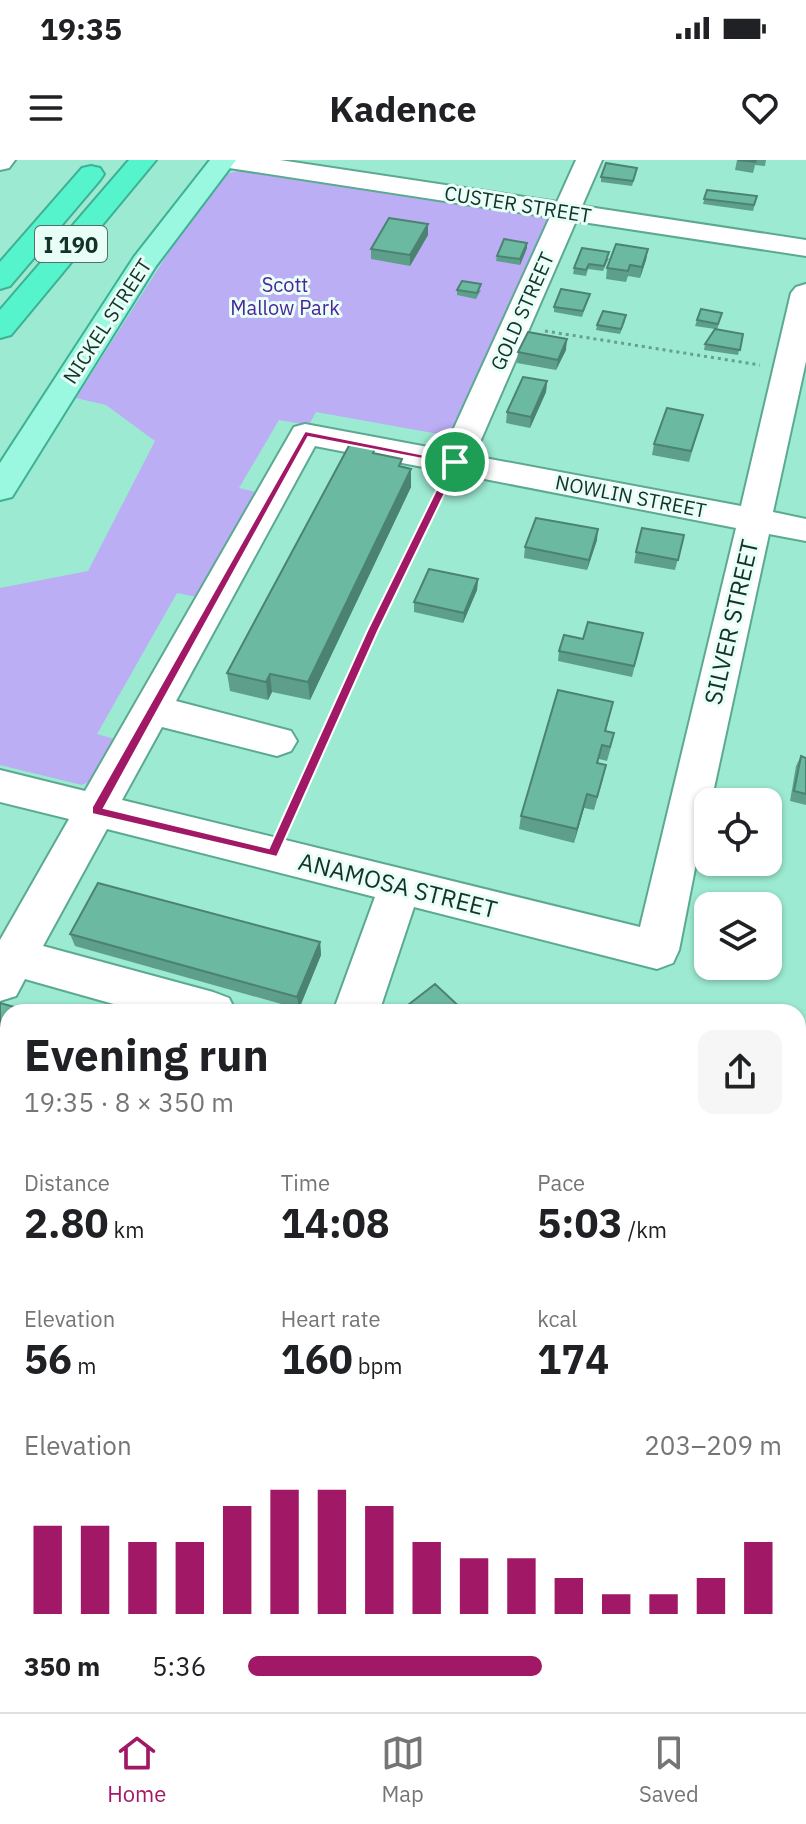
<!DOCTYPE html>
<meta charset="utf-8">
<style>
body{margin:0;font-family:"IBM Plex Sans",sans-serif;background:#f6f6f6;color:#202124;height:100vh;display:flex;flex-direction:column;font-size:30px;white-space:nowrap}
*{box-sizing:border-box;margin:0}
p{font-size:26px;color:#757577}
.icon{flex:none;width:44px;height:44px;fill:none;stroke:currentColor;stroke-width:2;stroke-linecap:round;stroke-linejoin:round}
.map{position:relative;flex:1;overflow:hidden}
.sheet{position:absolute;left:0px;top:844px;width:806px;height:708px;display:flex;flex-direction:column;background:#fff;border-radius:24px 24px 0 0;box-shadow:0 2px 6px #0004}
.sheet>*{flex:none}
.fabs{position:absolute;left:694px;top:628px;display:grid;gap:16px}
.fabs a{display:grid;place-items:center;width:88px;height:88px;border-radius:16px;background:#fff;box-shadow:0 2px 6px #0004;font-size:40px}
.pin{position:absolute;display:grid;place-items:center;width:68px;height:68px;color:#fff;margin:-34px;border:4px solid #fff;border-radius:50%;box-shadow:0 2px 8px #0007}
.round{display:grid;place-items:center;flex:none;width:84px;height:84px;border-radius:16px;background:#f6f6f6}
.headline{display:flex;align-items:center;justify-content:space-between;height:136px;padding:0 24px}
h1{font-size:44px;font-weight:800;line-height:60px}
.metrics{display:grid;grid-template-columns:repeat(3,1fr);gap:12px;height:136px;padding:8px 24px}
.metrics div{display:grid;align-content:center}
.metrics b{font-size:40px;font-weight:800}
.metrics small{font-size:22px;font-weight:400}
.metrics p{font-size:22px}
.chart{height:224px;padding:16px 24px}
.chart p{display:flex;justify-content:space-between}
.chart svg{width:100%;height:144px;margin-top:8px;stroke:#a11966;stroke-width:6}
ul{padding:0 24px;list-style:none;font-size:26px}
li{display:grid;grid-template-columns:128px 96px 1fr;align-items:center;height:60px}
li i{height:20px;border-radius:10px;background:#a11966}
.status{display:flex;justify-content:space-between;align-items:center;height:56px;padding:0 40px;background:#fff;direction:ltr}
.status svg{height:22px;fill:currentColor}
header{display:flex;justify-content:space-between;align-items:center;height:104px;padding:0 24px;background:#fff;font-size:36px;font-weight:800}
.tab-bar{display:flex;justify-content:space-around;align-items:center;height:112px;border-top:2px solid #e0e0e0;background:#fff;font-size:22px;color:#757577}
.tab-bar a{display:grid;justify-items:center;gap:4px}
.tab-bar .active{color:#a11966}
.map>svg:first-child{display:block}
.green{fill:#bbaef4}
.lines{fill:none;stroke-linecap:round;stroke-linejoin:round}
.minor-casing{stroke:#5ca992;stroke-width:4}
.major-casing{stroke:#3eb093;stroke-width:4}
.highway-casing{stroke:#3eb093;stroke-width:4}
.path-far3{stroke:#64a08d;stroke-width:3;stroke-dasharray:3 4;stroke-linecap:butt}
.path-far2{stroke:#64a08d;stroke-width:4;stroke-dasharray:3 5;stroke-linecap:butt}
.path-far1{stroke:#64a08d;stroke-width:5;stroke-dasharray:4 6;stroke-linecap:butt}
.path{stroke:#64a08d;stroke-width:6;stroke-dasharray:5 8;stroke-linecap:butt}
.minor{fill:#fff;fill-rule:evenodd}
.major{fill:#9af8e0;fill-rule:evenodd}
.highway{fill:#56f4cc;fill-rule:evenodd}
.wall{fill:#5d9f8b}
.shaded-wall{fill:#4c8271}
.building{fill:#6cb9a2;stroke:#4c8271;stroke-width:2}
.route{fill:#a11966;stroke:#fff;stroke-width:2;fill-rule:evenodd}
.labels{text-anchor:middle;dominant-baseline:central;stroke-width:6;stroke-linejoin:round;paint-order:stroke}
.far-street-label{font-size:20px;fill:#12332a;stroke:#e8fef6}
.far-park-label{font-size:20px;fill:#4e2699;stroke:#e8fef6}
.shield{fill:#e8fef6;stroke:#527067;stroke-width:2}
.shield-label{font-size:22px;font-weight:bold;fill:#12332a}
.street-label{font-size:24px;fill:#12332a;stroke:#e8fef6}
</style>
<div class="status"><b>19:35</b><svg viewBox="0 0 49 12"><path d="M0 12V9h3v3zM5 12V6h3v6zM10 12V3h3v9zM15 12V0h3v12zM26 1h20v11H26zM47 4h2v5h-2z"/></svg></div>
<header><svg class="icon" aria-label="menu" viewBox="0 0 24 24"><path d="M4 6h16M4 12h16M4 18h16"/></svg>Kadence<svg class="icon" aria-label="heart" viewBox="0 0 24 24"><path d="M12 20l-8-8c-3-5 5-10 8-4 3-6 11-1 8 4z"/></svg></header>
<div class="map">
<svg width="806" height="1552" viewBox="0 0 806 1552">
<rect width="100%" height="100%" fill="#9cead1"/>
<!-- green -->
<path class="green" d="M242,10l311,47 -103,232 -12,-2 6,-12 -128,-23 -7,13 -30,-5 -40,68 21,5 -58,105 -25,-5 -80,141 21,6 -23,39 -13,6 -82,-20v-177l88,-17 67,-130 -49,-36 -30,-7 96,-151 54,-73z"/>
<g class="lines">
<defs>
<path id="minor" d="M0,0h15l-6,8 -9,2z
M216,0h64l277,42 19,-42h26l-20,46 224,34v16l-230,-35 -102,235 267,50 50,-213 5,-6 10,-3v77l-33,151 33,7v22l-37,-7 -58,268h-3l-29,148 -6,13 -16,6 -243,-62 -35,105h-46l42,-115 -268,-68 -64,117 170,46 16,6 7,14h-94l-117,-33 -9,17 -16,5v-61l69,-121 -69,-17v-32l85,21 209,-364 11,-3 139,26 106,-233 -321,-49zM315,286l421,82 -96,399 -518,-127 40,-73 115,29 14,-5 6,-10 -6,-10 -115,-30z
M0,1134l8,3v52l-8,-3z
M0,1385l8,3v58l-8,-3z
M22,1544h63l-3,8h-63z"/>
<path id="major" d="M210,0h26l-80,106 -144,231 -12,3v-37l134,-206z"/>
<path id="highway" d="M129,0h27l-145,175 -11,3v-28z
M91,6l9,2 4,6 -4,6 -90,106 -10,3v-27l82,-94z"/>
</defs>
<!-- minor casing -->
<use href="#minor" class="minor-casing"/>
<!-- major casing -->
<use href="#major" class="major-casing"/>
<!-- highway casing -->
<use href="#highway" class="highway-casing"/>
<!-- path-far3 -->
<path class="path-far3" d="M545,171l215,34"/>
<!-- path-far2 -->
<path class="path-far2" d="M309,611l133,-283"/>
<!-- path-far1 -->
<path class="path-far1" d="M286,663l24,-54"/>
<!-- path -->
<path class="path" d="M0,1263l8,3
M569,1544l9,8"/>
<!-- minor -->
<use href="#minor" class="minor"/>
<!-- major -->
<use href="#major" class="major"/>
<!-- highway -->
<use href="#highway" class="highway"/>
</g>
<!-- wall -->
<path class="wall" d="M737,0h29l-1,6 -10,-1 -2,8 -18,-3z
M636,13l-4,13 -31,-4v-5z
M707,30l50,6 -4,15 -50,-7z
M428,75l-18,31 -39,-7v-10z
M527,88l-7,17 -24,-4 1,-5z
M648,89l-2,11 -6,18 -12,-2 -2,6 -20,-3 1,-11z
M609,98l-6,13 -15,-2 -2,7 -13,-2 1,-6z
M457,130h24l-5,9 -19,-4z
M590,134l-8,23 -28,-5v-5z
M720,159l-3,11 26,4 -5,21 -34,-5 1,-6 10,-15 -20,-3 2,-6z
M625,161l-5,13 -24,-4 1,-5z
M566,190l-10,20 -39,-7 1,-11z
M547,221l-1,11 -16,36 -24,-5 1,-11z
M703,255l-14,47 -37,-7 2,-11z
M377,294l25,13 9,20 -101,213 -38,-8 -4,8 -38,-9 -3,-18z
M684,375l-9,35 -41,-7 2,-11z
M597,380l-10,30 -63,-12 1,-11z
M478,419l-1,11 -14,33 -49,-11v-10z
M643,473l-11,44 -74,-16 1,-10z
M613,542l-7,29 5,16 -4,14 -8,-2 -1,4 5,16 -9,31 -10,-2 -10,35 -55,-14 2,-13z
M801,596l5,2v47l-16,-4 6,-35z
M70,774l250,8 1,13 -22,54 -224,-63z
M0,843l8,9v84l-3,-1 -5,8z
M0,966l8,2v100l-8,-3z"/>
<!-- shaded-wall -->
<path class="shaded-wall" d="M428,64v11l-18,31v-11z
M527,83v5l-7,17v-6z
M648,89l-2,11 -6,18 2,-11z
M567,179l-1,11 -10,20 2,-10z
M547,221l-1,11 -16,36 1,-11z
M411,309v18l-101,213 -2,-18z
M598,369l-1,11 -10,30 2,-10z
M478,419l-1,11 -14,33 1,-10z
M270,514l2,18 -4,8 -2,-18z
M587,634l-3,14 -10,35 3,-14z
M320,782l1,13 -22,54 -2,-12z
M0,927l5,8 -5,8z"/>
<!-- building -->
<path class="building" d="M738,0h18l-1,2z
M606,3l31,5 -4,13 -32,-4z
M707,30l50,6 -3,9 -50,-6z
M389,58l39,6 -18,31 -39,-6z
M504,79l23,4 -7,16 -23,-3z
M616,84l32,5 -6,18 -12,-2 -2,6 -21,-3z
M582,88l27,4 -5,14 -15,-2 -3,6 -12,-2z
M462,121l19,3 -4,9 -20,-3z
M561,129l29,5 -7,17 -29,-4z
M701,149l21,4 -4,11 -21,-4z
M603,151l23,4 -5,14 -24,-4z
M715,169l28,5 -3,16 -35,-6z
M528,172l39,7 -9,21 -40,-8z
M523,217l24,4 -16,36 -24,-5z
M667,248l36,7 -12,36 -37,-7z
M351,282l25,5 -3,6 29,6 -3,7 12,3 -103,213 -38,-8 -4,8 -39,-9z
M536,358l62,11 -9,31 -64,-13z
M642,368l42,7 -6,25 -42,-8z
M429,409l49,10 -14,34 -50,-11z
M588,462l55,11 -9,33 -75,-15 5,-16 19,4z
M558,530l55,12 -8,29 9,2 -4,14 -8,-2 -5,18 9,2 -9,32 -10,-3 -10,35 -56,-13z
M801,596l5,2v36l-12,-3z
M98,723l222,59 -23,55 -227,-63z
M435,824l30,28h-66z
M0,843l32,9h-24v73l-8,-3z
M0,966l8,2v91l-8,-3z"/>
<!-- route -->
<path class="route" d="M305,271l155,31 -82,169 -101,226 -185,-43v-7zM308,277l141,27 -82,167 -98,217 -165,-40z"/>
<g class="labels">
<!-- far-street labels -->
<g class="far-street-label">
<text transform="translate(518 44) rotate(9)">CUSTER STREET</text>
<text transform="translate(522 151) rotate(-66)">GOLD STREET</text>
<text transform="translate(107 161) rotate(-57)">NICKEL STREET</text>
<text transform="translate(631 336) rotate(11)">NOWLIN STREET</text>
</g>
<!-- far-park labels -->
<g class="far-park-label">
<text x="285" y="124">Scott<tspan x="285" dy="23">Mallow Park</tspan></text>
</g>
<!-- shield labels -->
<rect class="shield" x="35" y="66" width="72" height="36" rx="6"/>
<g class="shield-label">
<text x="71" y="84">I 190</text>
</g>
<!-- street labels -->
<g class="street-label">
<text transform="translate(731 462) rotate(-77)">SILVER STREET</text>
<text transform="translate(398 725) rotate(14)">ANAMOSA STREET</text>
</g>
</g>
</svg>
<div class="fabs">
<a><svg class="icon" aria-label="locate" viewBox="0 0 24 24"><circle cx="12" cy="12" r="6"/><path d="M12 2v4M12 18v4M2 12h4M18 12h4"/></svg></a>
<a><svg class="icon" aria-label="layers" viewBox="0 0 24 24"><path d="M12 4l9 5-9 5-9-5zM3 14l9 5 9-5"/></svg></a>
</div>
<div class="pin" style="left:455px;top:302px;background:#1e9e55"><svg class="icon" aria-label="arrive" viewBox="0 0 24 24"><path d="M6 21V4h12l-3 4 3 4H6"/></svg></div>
<section class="sheet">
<div class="headline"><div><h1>Evening run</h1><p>19:35 · 8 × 350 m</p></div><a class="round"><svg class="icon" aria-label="share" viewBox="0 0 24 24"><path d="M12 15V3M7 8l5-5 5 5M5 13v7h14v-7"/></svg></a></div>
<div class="metrics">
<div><p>Distance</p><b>2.80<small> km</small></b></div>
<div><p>Time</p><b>14:08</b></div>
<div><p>Pace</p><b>5:03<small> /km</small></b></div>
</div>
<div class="metrics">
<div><p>Elevation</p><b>56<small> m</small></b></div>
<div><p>Heart rate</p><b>160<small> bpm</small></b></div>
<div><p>kcal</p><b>174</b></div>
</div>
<div class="chart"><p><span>Elevation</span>203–209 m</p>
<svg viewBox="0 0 160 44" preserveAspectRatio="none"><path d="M5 44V17M15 44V17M25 44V22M35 44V22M45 44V11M55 44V6M65 44V6M75 44V11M85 44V22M95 44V27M105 44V27M115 44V33M125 44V38M135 44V38M145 44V33M155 44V22"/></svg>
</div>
<ul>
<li><b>350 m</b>5:36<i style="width:55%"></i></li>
</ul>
</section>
</div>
<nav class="tab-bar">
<a class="active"><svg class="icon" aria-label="home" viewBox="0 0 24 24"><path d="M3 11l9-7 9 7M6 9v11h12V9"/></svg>Home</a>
<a><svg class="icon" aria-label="map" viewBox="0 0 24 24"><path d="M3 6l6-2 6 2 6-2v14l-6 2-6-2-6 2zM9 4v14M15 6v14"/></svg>Map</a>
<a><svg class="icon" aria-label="saved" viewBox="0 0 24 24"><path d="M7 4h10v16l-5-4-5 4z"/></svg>Saved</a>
</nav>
